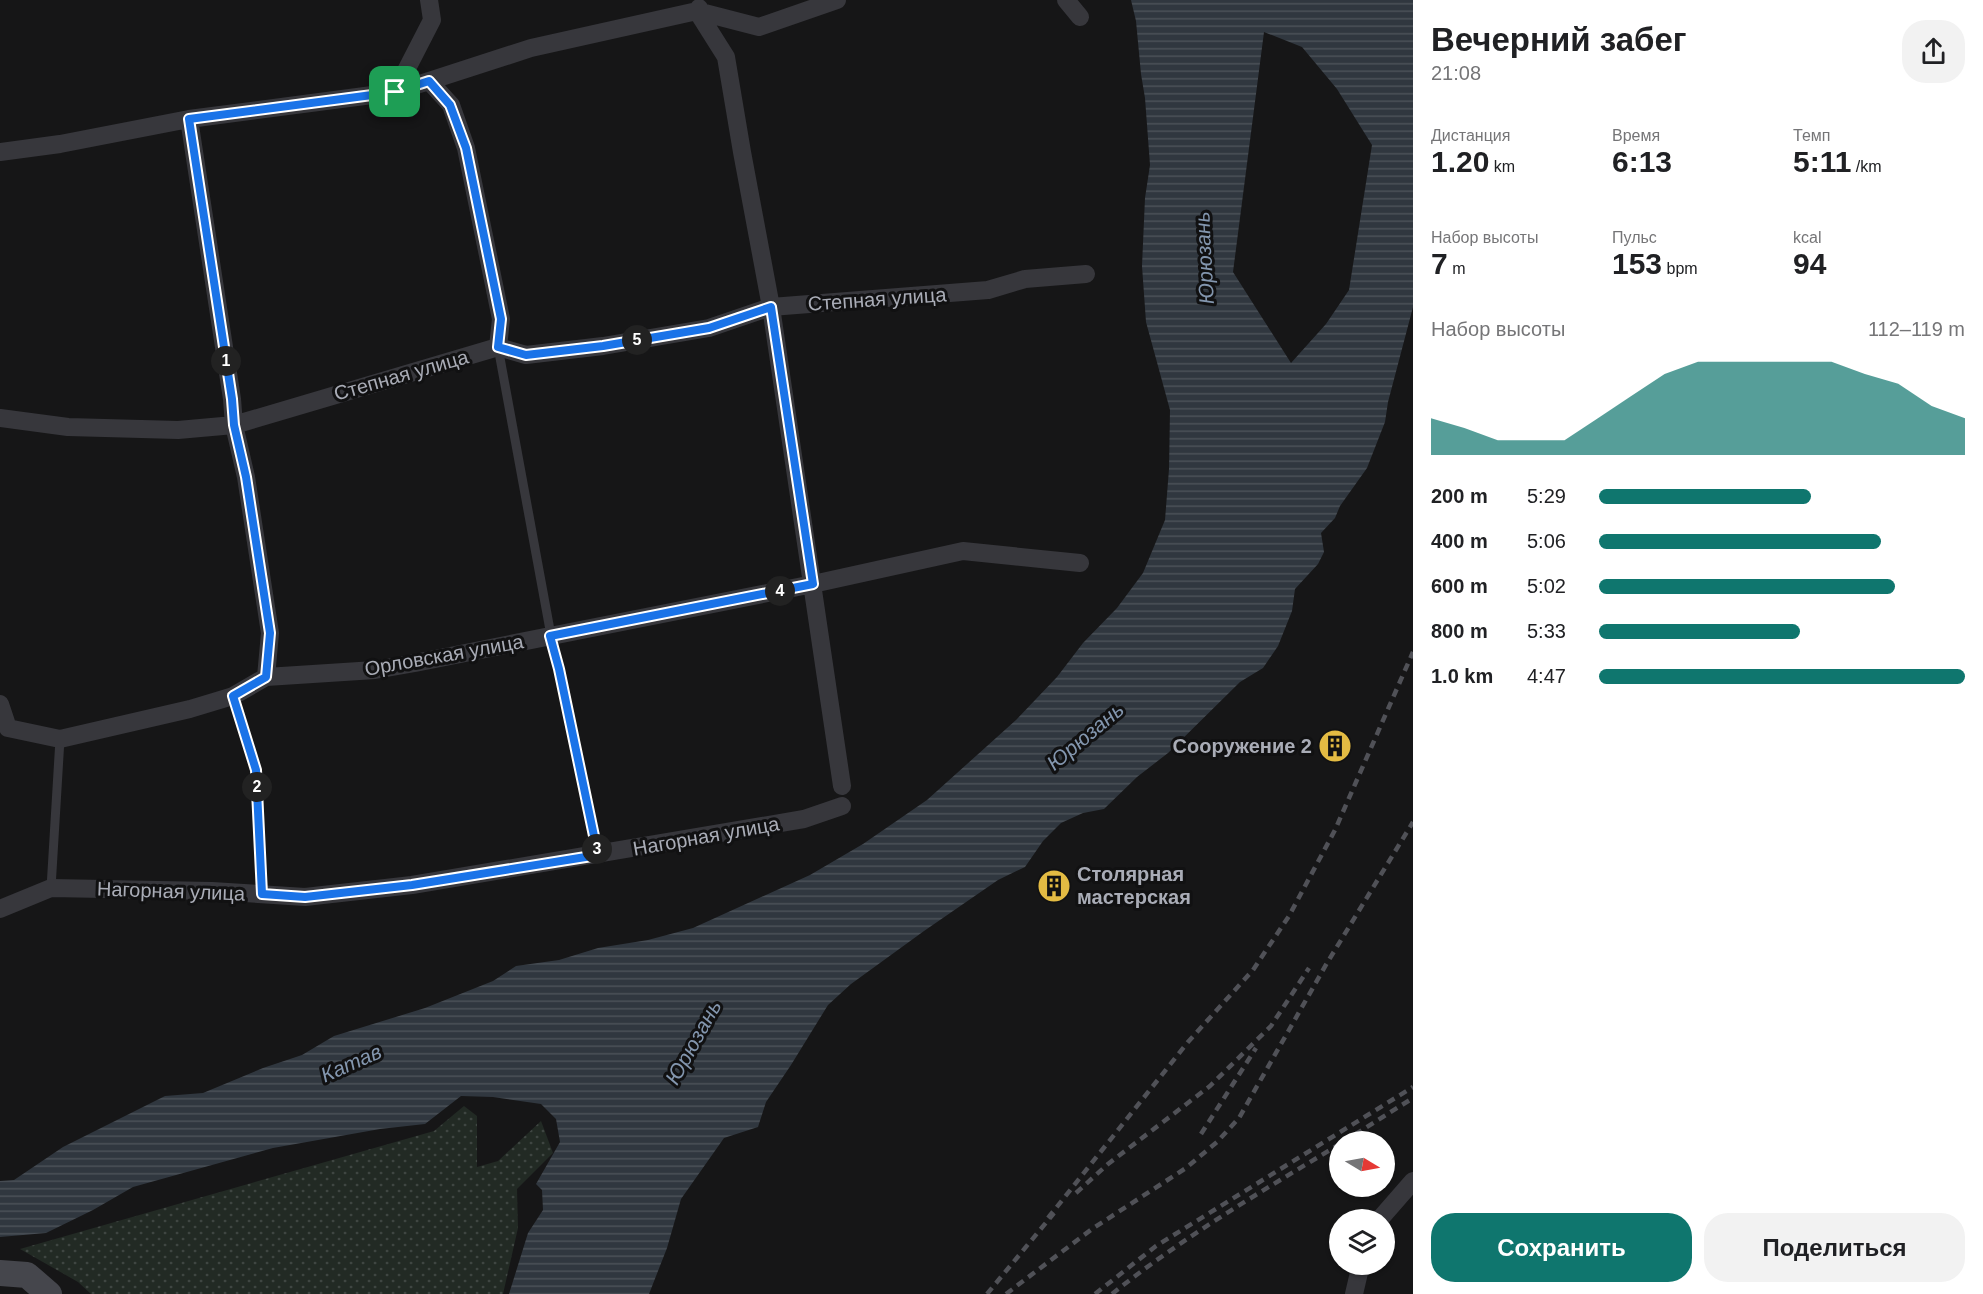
<!DOCTYPE html>
<html lang="ru">
<meta charset="utf-8">
<style>
body{margin:0;font-family:Arial,sans-serif;background:#f2f2f2;color:#202124;height:100vh;display:flex;flex-direction:column;font-size:22px;white-space:nowrap}
*{box-sizing:border-box;margin:0}
p{font-size:20px;color:#757577}
.icon{flex:none;width:33px;height:33px;fill:none;stroke:currentColor;stroke-width:2;stroke-linecap:round;stroke-linejoin:round}
.map{position:relative;flex:1;overflow:hidden}
.details{display:flex;flex-direction:column;background:#fff;width:570px}
.details>*{flex:none}
.needle{width:39px;rotate:100deg}
.fabs{position:absolute;left:1329px;top:1131px;display:grid;gap:12px}
.fabs a{display:grid;place-items:center;width:66px;height:66px;border-radius:50%;background:#fff;box-shadow:0 2px 4px #0004;font-size:30px}
.pin{position:absolute;display:grid;place-items:center;width:51px;height:51px;color:#fff;margin:-26px;border-radius:12px;box-shadow:0 3px 9px #0006}
.km{position:absolute;width:30px;height:30px;margin:-15px;border-radius:50%;background:#222;color:#fff;font-size:16px;line-height:30px;text-align:center}
.round{display:grid;place-items:center;flex:none;width:63px;height:63px;border-radius:24px;background:#f2f2f2}
.summary{display:flex;align-items:center;justify-content:space-between;height:102px;padding:0 18px}
h1{font-size:33px;font-weight:700;line-height:45px}
.stats{display:grid;grid-template-columns:repeat(3,1fr);gap:9px;height:102px;padding:6px 18px}
.stats div{display:grid;align-content:center}
.stats b{font-size:30px;font-weight:700}
.stats small{font-size:16px;font-weight:400}
.stats p{font-size:16px}
.chart{height:168px;padding:12px 18px}
.chart p{display:flex;justify-content:space-between}
.chart svg{width:100%;height:108px;margin-top:6px;fill:#0f766e;opacity:.7}
.action{display:flex;gap:12px;margin-top:auto;padding:12px 18px}
.action a{flex:1;height:69px;border-radius:24px;background:#0f766e;color:#fff;font-size:24px;font-weight:700;line-height:69px;text-align:center}
.action a+a{background:#f2f2f2;color:#202124}
ul{padding:0 18px;list-style:none;font-size:20px}
li{display:grid;grid-template-columns:96px 72px 1fr;align-items:center;height:45px}
li i{height:15px;border-radius:8px;background:#0f766e}
main{display:flex;flex:1;min-height:0}
.map>svg:first-child{display:block}
.park{fill:url(#park-dots)}
.water{fill:url(#water-rules);fill-rule:evenodd}
.lines{fill:none;stroke-linecap:round;stroke-linejoin:round}
.lane{stroke:#37373c;stroke-width:9}
.street{stroke:#37373c;stroke-width:18}
.secondary{stroke:#45464c;stroke-width:26}
.rail{stroke:#505157;stroke-width:4.5;stroke-dasharray:8 6;stroke-linecap:butt}
.route-casing{stroke:#fff;stroke-width:12}
.route{stroke:#1a73e8;stroke-width:8}
.labels{text-anchor:middle;dominant-baseline:central;stroke-width:6;stroke-linejoin:round;paint-order:stroke}
.street-label{font-size:20px;fill:#a9acb6;stroke:#111112}
.poi-label{font-size:20px;font-weight:bold;fill:#a9acb6;stroke:#111112;text-anchor:end}
.water-label{font-size:21px;font-style:italic;fill:#8396ae;stroke:#111112}
</style>
<main>
<div class="map">
<svg width="1413" height="1294" viewBox="0 0 1413 1294">
<defs>
<pattern id="park-dots" width="8" height="8" patternUnits="userSpaceOnUse" patternTransform="scale(1.5)"><rect width="8" height="8" fill="#222a24"/><path d="M2 2h.1M6 6h.1" fill="none" stroke="#3f4642" stroke-width="1.8" stroke-linecap="round"/></pattern>
<pattern id="water-rules" width="6" height="5" patternUnits="userSpaceOnUse" patternTransform="scale(1.5)"><rect width="6" height="5" fill="#30373f"/><path d="M0 2.5h6" fill="none" stroke="#4b5158"/></pattern>
</defs>
<rect width="100%" height="100%" fill="#161617"/>
<!-- park -->
<path class="park" d="M464,1106l13,10v51l21,-6 43,-40 12,32 -36,36 1,39 -15,66h-412l-13,-12 -58,-33 414,-118z"/>
<!-- water -->
<path class="water" d="M1131,0h282v307l-25,95 -3,20 -18,46 -27,38 -5,12 -14,15 3,19 -6,12 -23,25 -3,22 -14,35 -15,22 -23,14 -72,71 -31,24 -33,32 -21,4 -22,10 -18,18 -18,26 -27,13 -74,51 -73,53 -23,21 -37,60 -25,37 -8,25 -34,11 -43,61 -14,49 -18,46h-140l19,-61 15,-23 -1,-20 -6,-6 24,-42 -4,-23 -15,-15 -48,-7 -32,-1 -36,28 -45,5 -107,19 -140,39 -40,23 -47,23 -46,4v-56l14,-1 49,-33 102,-51 38,-3 60,-25 39,-13 32,-19 91,-28 68,-27 23,-15 43,-6 39,-12 50,-8 45,-12 117,-53 53,-31 64,-44 89,-80 41,-43 26,-34 34,-35 26,-35 22,-53 4,-51 1,-59 -24,-88 -4,-56 3,-68 5,-33 -5,-67 -4,-24 -5,-53zM1264,32l38,15 35,42 35,56 -23,145 -23,34 -35,39 -58,-91z"/>
<g class="lines">
<!-- lane -->
<path class="lane" d="M498,347l52,283v7l9,32 39,186
M233,696l23,74 6,124
M51,888l9,-149"/>
<!-- street -->
<path class="street" d="M1066,0l14,17
M699,8l-2,3 29,46 16,95 29,155 71,479
M429,81l22,24 15,43 35,171 -3,28
M395,92l37,-72 -3,-20
M0,152l60,-8 129,-25 206,-27 136,-44 166,-37 62,16 78,-27
M0,418l68,9 110,3 56,-5 264,-78 28,8 77,-9 106,-18 62,-21 217,-17 37,-11 61,-5
M266,677l109,-7 40,-7 398,-79 150,-33 117,12
M0,704l8,24 52,11 130,-30 43,-13 33,-19 4,-44 -24,-156 -12,-52 -2,-26 -43,-280
M0,909l51,-21 161,3 93,6 107,-12 392,-66 38,-13
M1379,1220l34,-39
M1354,1294l7,-30"/>
<!-- secondary -->
<path class="secondary" d="M0,1273l27,2 22,19"/>
<!-- rail -->
<path class="rail" d="M1201,1134l55,-86
M1343,1142l70,-44
M1076,1193l32,-29 102,-78 61,-60 38,-58
M1048,1218l140,-176 65,-72 36,-54 46,-86 78,-178
M987,1294l67,-81
M1006,1294l86,-65 94,-61 31,-26 22,-24 88,-155 86,-141
M1095,1294l61,-48 257,-159
M1112,1294c71,-57 150,-103 228,-150"/>
</g>
<g class="lines">
<defs>
<path id="route" d="M429,81l21,24 16,43 35,171 -3,28 28,8 77,-9 106,-18 62,-21 42,277 -263,52 9,33 39,186 -186,30 -107,12 -43,-3 -6,-124 -23,-74 33,-19 4,-44 -24,-156 -12,-52 -2,-26 -43,-280 206,-27z"/>
</defs>
<!-- route casing -->
<use href="#route" class="route-casing"/>
<!-- route -->
<use href="#route" class="route"/>
</g>
<!-- icons -->
<defs>
<symbol id="building-disc" viewBox="-11 -11 22 22"><circle r="9.5" fill="#e3bb43" stroke="#111112"/><path d="M-4-6H4V6H1V3H-1V6H-4ZM-2.5-4.3h1.7v1.8h-1.7ZM.8-4.3h1.7v1.8H.8ZM-2.5-1h1.7V.8h-1.7ZM.8-1h1.7V.8H.8Z" fill="#111"/></symbol>
</defs>
<g fill-rule="evenodd">
<use href="#building-disc" x="1316" y="727" width="38" height="38"/>
<use href="#building-disc" x="1035" y="867" width="38" height="38"/>
</g>
<g class="labels">
<!-- street labels -->
<g class="street-label">
<text transform="translate(877 299) rotate(-4)">Степная улица</text>
<text transform="translate(401 375) rotate(-16)">Степная улица</text>
<text transform="translate(444 655) rotate(-10)">Орловская улица</text>
<text transform="translate(706 836) rotate(-10)">Нагорная улица</text>
<text transform="translate(171 891) rotate(2)">Нагорная улица</text>
</g>
<!-- poi labels -->
<g class="poi-label">
<text x="1312" y="746">Сооружение 2</text>
<text x="1077" y="874" text-anchor="start">Столярная<tspan x="1077" dy="23">мастерская</tspan></text>
</g>
<!-- water labels -->
<g class="water-label">
<text transform="translate(1204 258) rotate(-93)">Юрюзань</text>
<text transform="translate(1085 736) rotate(-40)">Юрюзань</text>
<text transform="translate(693 1042) rotate(-61)">Юрюзань</text>
<text transform="translate(351 1063) rotate(-24)">Катав</text>
</g>
</g>
</svg>
<div class="fabs">
<a><svg class="needle" viewBox="-14 -14 28 28"><path d="M0-13l5 13h-10z" fill="#e53935"/><path d="M0 13l5-13h-10z" fill="#757577"/></svg></a>
<a><svg class="icon" aria-label="layers" viewBox="0 0 24 24"><path d="M12 4l9 5-9 5-9-5zM3 14l9 5 9-5"/></svg></a>
</div>
<div class="pin" style="left:395px;top:92px;background:#1e9e55"><svg class="icon" aria-label="arrive" viewBox="0 0 24 24"><path d="M6 21V4h12l-3 4 3 4H6"/></svg></div>
<b class="km" style="left:226px;top:361px">1</b>
<b class="km" style="left:257px;top:787px">2</b>
<b class="km" style="left:597px;top:849px">3</b>
<b class="km" style="left:780px;top:591px">4</b>
<b class="km" style="left:637px;top:340px">5</b>
</div>
<section class="details">
<div class="summary"><div><h1>Вечерний забег</h1><p>21:08</p></div><a class="round"><svg class="icon" aria-label="share" viewBox="0 0 24 24"><path d="M12 15V3M7 8l5-5 5 5M5 13v7h14v-7"/></svg></a></div>
<div class="stats">
<div><p>Дистанция</p><b>1.20<small> km</small></b></div>
<div><p>Время</p><b>6:13</b></div>
<div><p>Темп</p><b>5:11<small> /km</small></b></div>
</div>
<div class="stats">
<div><p>Набор высоты</p><b>7<small> m</small></b></div>
<div><p>Пульс</p><b>153<small> bpm</small></b></div>
<div><p>kcal</p><b>94</b></div>
</div>
<div class="chart"><p><span>Набор высоты</span>112–119 m</p>
<svg viewBox="0 0 160 44" preserveAspectRatio="none"><path d="M0 44V29L10 33L20 38L30 38L40 38L50 29L60 20L70 11L80 6L90 6L100 6L110 6L120 6L130 11L140 15L150 24L160 29V44z"/></svg>
</div>
<ul>
<li><b>200 m</b>5:29<i style="width:58%"></i></li>
<li><b>400 m</b>5:06<i style="width:77%"></i></li>
<li><b>600 m</b>5:02<i style="width:81%"></i></li>
<li><b>800 m</b>5:33<i style="width:55%"></i></li>
<li><b>1.0 km</b>4:47<i style="width:100%"></i></li>
</ul>
<div class="action"><a>Сохранить</a><a>Поделиться</a></div>
</section>
</main>
